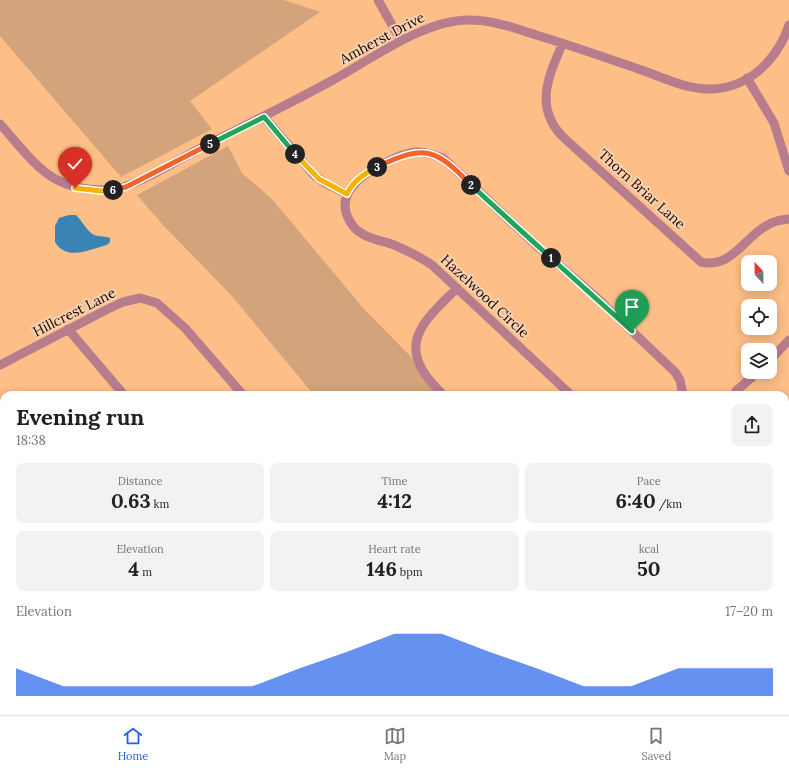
<!DOCTYPE html>
<meta charset="utf-8">
<style>
body{margin:0;font-family:Lora,serif;background:#f2f2f2;color:#202124;height:100vh;display:flex;flex-direction:column;font-size:15px;white-space:nowrap}
*{box-sizing:border-box;margin:0}
p{font-size:13px;color:#757577}
.icon{flex:none;width:22px;height:22px;fill:none;stroke:currentColor;stroke-width:2;stroke-linecap:round;stroke-linejoin:round}
.map{position:relative;flex:1;overflow:hidden}
.drawer{position:absolute;left:0px;top:391px;width:789px;height:324px;display:flex;flex-direction:column;background:#fff;border-radius:12px 12px 0 0;box-shadow:0 2px 10px #0003}
.drawer>*{flex:none}
.needle{width:26px;rotate:338deg}
.controls{position:absolute;left:741px;top:255px;display:grid;gap:8px}
.controls a{display:grid;place-items:center;width:36px;height:36px;border-radius:8px;background:#fff;box-shadow:0 2px 10px #0003;font-size:20px}
.pin{position:absolute;display:grid;place-items:center;width:34px;height:34px;color:#fff;margin:-41px -17px;border-radius:50% 50% 50% 0;rotate:-45deg;box-shadow:0 0 4px #0007}
.pin .icon{rotate:45deg}
.km{position:absolute;width:20px;height:20px;margin:-10px;border-radius:50%;background:#222;color:#fff;font-size:11px;line-height:20px;text-align:center}
.round{display:grid;place-items:center;flex:none;width:42px;height:42px;border-radius:8px;background:#f2f2f2}
.summary{display:flex;align-items:center;justify-content:space-between;height:68px;padding:0 16px}
h1{font-size:22px;font-weight:700;line-height:30px}
.metrics{display:grid;grid-template-columns:repeat(3,1fr);gap:6px;height:68px;padding:4px 16px}
.metrics div{display:grid;align-content:center;border-radius:8px;background:#f2f2f2;text-align:center}
.metrics b{font-size:20px;font-weight:700}
.metrics small{font-size:11px;font-weight:400}
.metrics p{font-size:11px}
.chart{height:112px;padding:8px 16px}
.chart p{display:flex;justify-content:space-between}
.chart svg{width:100%;height:72px;margin-top:4px;fill:#2563eb;opacity:.7}
.dock{display:flex;justify-content:space-around;align-items:center;height:56px;border-top:1px solid #e0e0e0;background:#fff;font-size:11px;color:#757577}
.dock a{display:grid;justify-items:center;gap:2px}
.dock .current{color:#2563eb}
.map>svg:first-child{display:block}
.green{fill:#d3a47b}
.water{fill:#3983b5}
.lines{fill:none;stroke-linecap:round;stroke-linejoin:round}
.street{stroke:#b77d8d;stroke-width:9}
.secondary{stroke:#a8546e;stroke-width:12}
.split-1-casing{stroke:#fff;stroke-width:8}
.split-2-casing{stroke:#fff;stroke-width:8}
.split-3-casing{stroke:#fff;stroke-width:8}
.split-4-casing{stroke:#fff;stroke-width:8}
.split-5-casing{stroke:#fff;stroke-width:8}
.split-6-casing{stroke:#fff;stroke-width:8}
.split-7-casing{stroke:#fff;stroke-width:8}
.split-1{stroke:#22a559;stroke-width:5}
.split-2{stroke:#22a559;stroke-width:5}
.split-3{stroke:#f0652b;stroke-width:5}
.split-4{stroke:#f5b400;stroke-width:5}
.split-5{stroke:#22a559;stroke-width:5}
.split-6{stroke:#f0652b;stroke-width:5}
.split-7{stroke:#f5b400;stroke-width:5}
.labels{text-anchor:middle;dominant-baseline:central;stroke-width:4;stroke-linejoin:round;paint-order:stroke}
.street-label{font-size:14px;fill:#1e0900;stroke:#f8d1b1}
</style>
<div class="map">
<svg width="789" height="715" viewBox="0 0 789 715">
<rect width="100%" height="100%" fill="#fdbe87"/>
<!-- green -->
<path class="green" d="M0,0h284l36,12 -130,89 22,28 -91,48 -121,-141z
M228,146l14,27 30,26 92,110 59,60 21,26h-130l-83,-100 -68,-70 -26,-30z
M581,711h135l12,4h-144z"/>
<!-- water -->
<path class="water" d="M69,215h7c6,6 11,16 18,20 5,2 11,1 16,3v4l-3,3c-17,4 -40,17 -52,-3v-16l4,-8z"/>
<g class="lines">
<!-- street -->
<path class="street" d="M378,0l23,41
M563,43c-15,33 -29,65 0,94l138,125c30,7 43,-24 65,-36 7,-5 14,-6 23,-7
M747,78l27,45 15,48
M264,117l50,58 11,8 22,11
M0,124c38,43 53,71 118,65 28,-9 55,-26 81,-40 45,-23 90,-45 134,-69 39,-21 92,-61 137,-60 22,0 45,8 66,15 37,11 74,24 111,37 21,8 43,18 66,17 37,-2 65,-30 76,-64
M68,329l56,66
M770,360l19,-20
M0,365l106,-55 17,-8 17,-4 17,5 28,25 58,67
M736,391l22,-19
M443,395c-9,-10 -21,-21 -25,-35 -11,-29 21,-53 39,-72
M571,395l-139,-130c-12,-8 -24,-14 -38,-20 -13,-5 -32,-7 -41,-19 -23,-31 9,-52 34,-64 9,-5 19,-9 29,-10 9,-1 18,3 27,6l94,88 61,53 77,73 5,8 3,15
M0,465l4,-1
M785,483h4
M785,579l4,4
M0,620l4,9
M0,692l4,-2
M785,694l4,4
M43,711l2,4
M141,711l2,4
M237,711l3,4
M347,711l4,4
M512,711l3,4"/>
<!-- secondary -->
<path class="secondary" d="M0,533l4,-1
M428,711l4,4"/>
</g>
<g class="lines">
<defs>
<path id="split-1" d="M551,258l81,73"/>
<path id="split-2" d="M471,185l80,73"/>
<path id="split-3" d="M377,167c48,-23 58,-19 94,18"/>
<path id="split-4" d="M295,154l24,25 28,15c6,-13 17,-20 30,-27"/>
<path id="split-5" d="M210,144l54,-27 31,37"/>
<path id="split-6" d="M113,190l13,-3 84,-43"/>
<path id="split-7" d="M75,188l26,3 12,-1"/>
</defs>
<!-- split-1 casing -->
<use href="#split-1" class="split-1-casing"/>
<!-- split-2 casing -->
<use href="#split-2" class="split-2-casing"/>
<!-- split-3 casing -->
<use href="#split-3" class="split-3-casing"/>
<!-- split-4 casing -->
<use href="#split-4" class="split-4-casing"/>
<!-- split-5 casing -->
<use href="#split-5" class="split-5-casing"/>
<!-- split-6 casing -->
<use href="#split-6" class="split-6-casing"/>
<!-- split-7 casing -->
<use href="#split-7" class="split-7-casing"/>
<!-- split-1 -->
<use href="#split-1" class="split-1"/>
<!-- split-2 -->
<use href="#split-2" class="split-2"/>
<!-- split-3 -->
<use href="#split-3" class="split-3"/>
<!-- split-4 -->
<use href="#split-4" class="split-4"/>
<!-- split-5 -->
<use href="#split-5" class="split-5"/>
<!-- split-6 -->
<use href="#split-6" class="split-6"/>
<!-- split-7 -->
<use href="#split-7" class="split-7"/>
</g>
<g class="labels">
<!-- street labels -->
<g class="street-label">
<text transform="translate(382 38) rotate(-28)">Amherst Drive</text>
<text transform="translate(642 189) rotate(42)">Thorn Briar Lane</text>
<text transform="translate(485 296) rotate(43)">Hazelwood Circle</text>
<text transform="translate(74 312) rotate(-27)">Hillcrest Lane</text>
</g>
</g>
</svg>
<div class="controls">
<a><svg class="needle" viewBox="-14 -14 28 28"><path d="M0-13l5 13h-10z" fill="#e53935"/><path d="M0 13l5-13h-10z" fill="#757577"/></svg></a>
<a><svg class="icon" aria-label="locate" viewBox="0 0 24 24"><circle cx="12" cy="12" r="6"/><path d="M12 2v4M12 18v4M2 12h4M18 12h4"/></svg></a>
<a><svg class="icon" aria-label="layers" viewBox="0 0 24 24"><path d="M12 4l9 5-9 5-9-5zM3 14l9 5 9-5"/></svg></a>
</div>
<div class="pin" style="left:632px;top:331px;background:#1e9e55"><svg class="icon" aria-label="arrive" viewBox="0 0 24 24"><path d="M6 21V4h12l-3 4 3 4H6"/></svg></div>
<div class="pin" style="left:75px;top:188px;background:#d93025"><svg class="icon" aria-label="check" viewBox="0 0 24 24"><path d="M5 12l5 5 9-10"/></svg></div>
<b class="km" style="left:551px;top:258px">1</b>
<b class="km" style="left:471px;top:185px">2</b>
<b class="km" style="left:377px;top:167px">3</b>
<b class="km" style="left:295px;top:154px">4</b>
<b class="km" style="left:210px;top:144px">5</b>
<b class="km" style="left:113px;top:190px">6</b>
<section class="drawer">
<div class="summary"><div><h1>Evening run</h1><p>18:38</p></div><a class="round"><svg class="icon" aria-label="share" viewBox="0 0 24 24"><path d="M12 15V3M7 8l5-5 5 5M5 13v7h14v-7"/></svg></a></div>
<div class="metrics">
<div><p>Distance</p><b>0.63<small> km</small></b></div>
<div><p>Time</p><b>4:12</b></div>
<div><p>Pace</p><b>6:40<small> /km</small></b></div>
</div>
<div class="metrics">
<div><p>Elevation</p><b>4<small> m</small></b></div>
<div><p>Heart rate</p><b>146<small> bpm</small></b></div>
<div><p>kcal</p><b>50</b></div>
</div>
<div class="chart"><p><span>Elevation</span>17–20 m</p>
<svg viewBox="0 0 160 44" preserveAspectRatio="none"><path d="M0 44V27L10 38L20 38L30 38L40 38L50 38L60 27L70 17L80 6L90 6L100 17L110 27L120 38L130 38L140 27L150 27L160 27V44z"/></svg>
</div>
</section>
</div>
<nav class="dock">
<a class="current"><svg class="icon" aria-label="home" viewBox="0 0 24 24"><path d="M3 11l9-7 9 7M6 9v11h12V9"/></svg>Home</a>
<a><svg class="icon" aria-label="map" viewBox="0 0 24 24"><path d="M3 6l6-2 6 2 6-2v14l-6 2-6-2-6 2zM9 4v14M15 6v14"/></svg>Map</a>
<a><svg class="icon" aria-label="saved" viewBox="0 0 24 24"><path d="M7 4h10v16l-5-4-5 4z"/></svg>Saved</a>
</nav>
